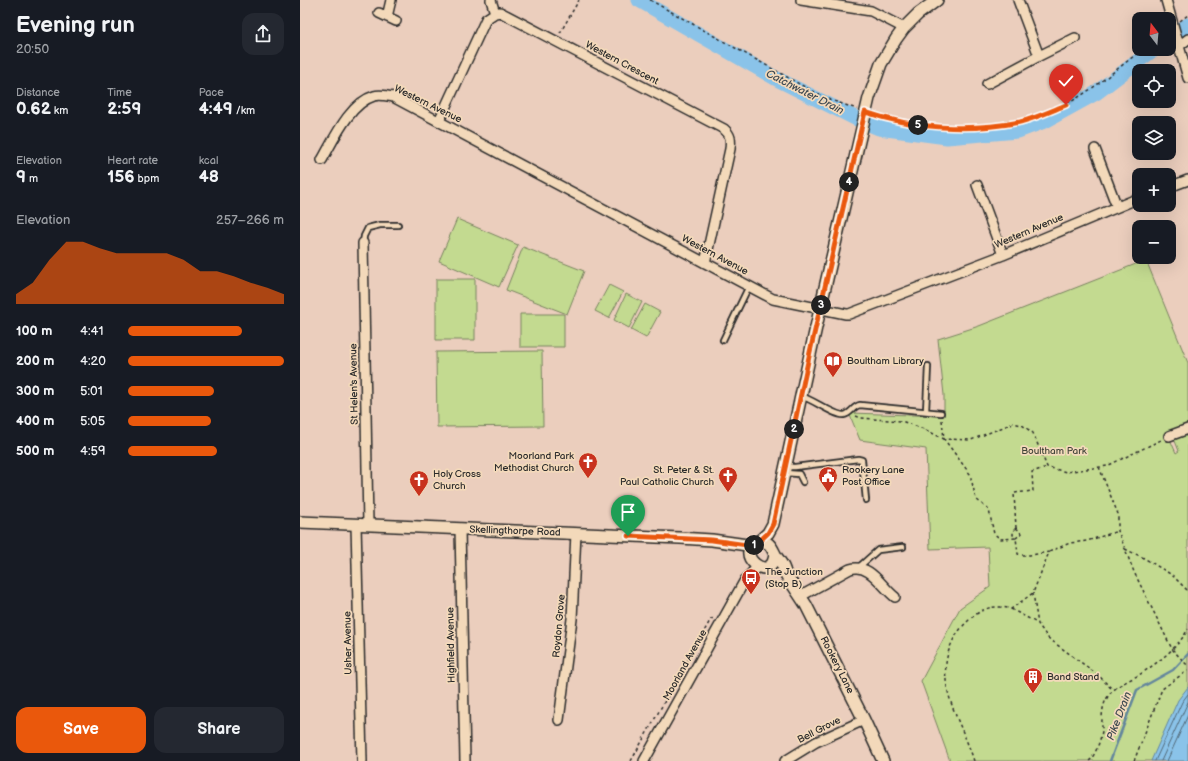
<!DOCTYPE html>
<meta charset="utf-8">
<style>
body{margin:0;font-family:"Balsamiq Sans",sans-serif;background:#242831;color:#f1f3f6;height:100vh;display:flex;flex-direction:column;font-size:15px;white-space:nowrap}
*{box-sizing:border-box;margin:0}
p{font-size:13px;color:#9ea1a6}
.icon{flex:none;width:22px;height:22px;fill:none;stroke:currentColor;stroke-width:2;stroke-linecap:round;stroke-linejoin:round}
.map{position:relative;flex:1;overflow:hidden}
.side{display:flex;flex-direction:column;background:#171b24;width:300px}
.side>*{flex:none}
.needle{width:26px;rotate:344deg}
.buttons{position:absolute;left:832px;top:12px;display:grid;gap:8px}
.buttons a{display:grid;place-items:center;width:44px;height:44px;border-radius:8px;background:#171b24;box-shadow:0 4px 16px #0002;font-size:20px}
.pin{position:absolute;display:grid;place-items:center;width:34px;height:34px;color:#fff;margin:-41px -17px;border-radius:50% 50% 50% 0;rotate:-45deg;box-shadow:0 0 4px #0007}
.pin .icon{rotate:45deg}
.km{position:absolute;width:20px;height:20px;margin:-10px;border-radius:50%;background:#222;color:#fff;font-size:11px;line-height:20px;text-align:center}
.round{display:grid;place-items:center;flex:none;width:42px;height:42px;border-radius:12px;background:#242831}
.headline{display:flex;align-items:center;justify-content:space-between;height:68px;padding:0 16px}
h1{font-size:22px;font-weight:700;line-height:30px}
.figures{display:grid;grid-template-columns:repeat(3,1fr);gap:6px;height:68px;padding:4px 16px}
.figures div{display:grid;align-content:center}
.figures b{font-size:17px;font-weight:700}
.figures small{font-size:11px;font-weight:400}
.figures p{font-size:11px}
.chart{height:112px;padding:8px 16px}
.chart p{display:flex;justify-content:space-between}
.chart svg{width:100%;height:72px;margin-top:4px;fill:#ea580c;opacity:.7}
.cta{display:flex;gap:8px;margin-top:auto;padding:8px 16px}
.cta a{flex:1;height:46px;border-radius:12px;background:#ea580c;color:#fff;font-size:16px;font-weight:700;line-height:46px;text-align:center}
.cta a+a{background:#242831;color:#f1f3f6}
ul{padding:0 16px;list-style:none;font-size:13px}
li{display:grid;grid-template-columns:64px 48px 1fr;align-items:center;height:30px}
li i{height:10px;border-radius:5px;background:#ea580c}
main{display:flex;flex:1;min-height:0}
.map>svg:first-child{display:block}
.green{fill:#c3da90;stroke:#77825e}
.water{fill:#8ac3e9;stroke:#64869d}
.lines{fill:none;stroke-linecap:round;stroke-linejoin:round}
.shore{stroke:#516877;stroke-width:1}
.stream{stroke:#64869d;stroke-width:2.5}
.river{stroke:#8ac3e9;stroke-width:15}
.service-casing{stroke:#2b2b2b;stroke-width:8}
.minor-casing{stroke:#2b2b2b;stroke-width:12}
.tertiary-casing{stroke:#2b2b2b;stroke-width:14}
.path{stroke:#2b2b2b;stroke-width:1.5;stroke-dasharray:3 3;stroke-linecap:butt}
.service{stroke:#f3d9ba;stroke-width:4.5}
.minor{stroke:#f3d9ba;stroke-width:9}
.tertiary{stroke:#f3d9ba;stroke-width:11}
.route-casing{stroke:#fff;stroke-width:8}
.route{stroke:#ea580c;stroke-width:5}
.labels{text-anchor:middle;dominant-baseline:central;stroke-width:3.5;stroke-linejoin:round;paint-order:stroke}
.street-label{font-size:10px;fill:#2b2b2b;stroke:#f3d9ba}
.poi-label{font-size:10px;fill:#2b2b2b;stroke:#f3d9ba;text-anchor:start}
.park-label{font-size:10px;fill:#42453a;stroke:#f3d9ba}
.water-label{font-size:11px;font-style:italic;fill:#3e4951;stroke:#f3d9ba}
</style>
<main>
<section class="side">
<div class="headline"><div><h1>Evening run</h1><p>20:50</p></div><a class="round"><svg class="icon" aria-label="share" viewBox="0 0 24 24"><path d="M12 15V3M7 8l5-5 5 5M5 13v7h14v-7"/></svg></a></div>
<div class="figures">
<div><p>Distance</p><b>0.62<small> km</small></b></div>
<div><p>Time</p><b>2:59</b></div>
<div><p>Pace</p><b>4:49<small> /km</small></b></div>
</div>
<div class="figures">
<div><p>Elevation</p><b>9<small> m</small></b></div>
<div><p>Heart rate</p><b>156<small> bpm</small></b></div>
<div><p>kcal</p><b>48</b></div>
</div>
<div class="chart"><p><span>Elevation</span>257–266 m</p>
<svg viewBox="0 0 160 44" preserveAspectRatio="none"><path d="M0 44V38L10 31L20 17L30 6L40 6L50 10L60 13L70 13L80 13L90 13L100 17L110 24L120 24L130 27L140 31L150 34L160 38V44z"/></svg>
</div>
<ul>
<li><b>100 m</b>4:41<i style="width:73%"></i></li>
<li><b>200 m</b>4:20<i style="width:100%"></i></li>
<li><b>300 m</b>5:01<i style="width:55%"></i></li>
<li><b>400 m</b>5:05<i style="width:53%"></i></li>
<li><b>500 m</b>4:59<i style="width:57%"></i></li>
</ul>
<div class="cta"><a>Save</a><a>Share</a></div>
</section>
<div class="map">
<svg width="888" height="761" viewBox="0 0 888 761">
<rect width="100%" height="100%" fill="#ebcebd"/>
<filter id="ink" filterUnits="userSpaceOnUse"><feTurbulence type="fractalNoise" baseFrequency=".025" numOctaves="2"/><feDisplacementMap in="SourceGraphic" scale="8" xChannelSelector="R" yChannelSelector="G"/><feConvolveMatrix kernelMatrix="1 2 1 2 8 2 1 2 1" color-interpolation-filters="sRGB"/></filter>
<g filter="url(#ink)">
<!-- green -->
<path class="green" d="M157,219l61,26 -19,42 -60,-26z
M223,247l61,24 -17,43 -61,-24z
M846,260l42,103v61l-19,13 7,16 3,-2 -6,-15 15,-5v330h-238l-29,-80 39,-73 30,-21 -2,-40 -58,2 -4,-100 -66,-9 -11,-27 95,3v-21l-6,-56 41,-13z
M136,279h39v61h-39z
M309,285l14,7 -14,26 -14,-7z
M326,294l16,8 -13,26 -15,-8z
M345,304l15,8 -14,26 -15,-8z
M220,314h44v33h-44z
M242,351l1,75 -106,1 -1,-75z"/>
<!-- water -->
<path class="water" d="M888,687v74h-37l27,-61z"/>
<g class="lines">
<!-- shore -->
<path class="shore" d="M855,761l27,-59 6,-8
M861,761l27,-59
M867,761l21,-46"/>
<!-- stream -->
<path class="stream" d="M810,761l27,-71 36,-20 15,-16"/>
<!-- river -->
<path class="river" d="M339,0l138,79 78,39 24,10 68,9 71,-6 29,-11 49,-27 58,-44
M869,38l19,-13"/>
<defs>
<path id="service" d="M63,243l1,-7 4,-8 12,-3h18
M423,340l26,-54
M501,396c11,3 34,20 43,19 7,-1 9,-9 16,-10l81,8
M626,411l2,-45
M486,467h9l63,-8 4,1 4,40
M485,473l14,1 4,8
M559,567l19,-17 25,-3"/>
<path id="minor" d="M191,0l4,13
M501,0l70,11 33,17
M866,0l22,78
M79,13l17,8
M87,17l4,-17
M879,46l9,-7
M739,56l36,-18
M687,84l52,-28 -21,-56
M139,121l47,-102 9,-6 5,-1 224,117c7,6 7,11 6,20l-25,114
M795,149l22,58
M22,160c12,-21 28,-57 52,-64 6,-2 13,0 19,1l380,202 73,15h3l154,-59 136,-57
M677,185l26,70
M869,187l19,-7
M63,243l5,282
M869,436l19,-7
M56,525l6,236
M160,529l5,232
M501,596l49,-27c20,-6 31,17 45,28
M259,720l13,-101 4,-86
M344,761l101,-181 12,-13
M485,761l31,-19 48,-22"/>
<path id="tertiary" d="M0,522l380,16 32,2 42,6
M457,543l11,-10 5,-9 47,-215 49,-211 12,-34 15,-25 8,-11 14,-14 19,-14
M475,554c-3,33 -44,-2 -17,-11 12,-4 14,6 18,13 4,6 8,10 9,17l21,32 58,115 19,41"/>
</defs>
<!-- service casing -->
<use href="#service" class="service-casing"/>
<!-- minor casing -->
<use href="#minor" class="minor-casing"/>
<!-- tertiary casing -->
<use href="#tertiary" class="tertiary-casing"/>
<!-- path -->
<path class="path" d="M350,0l153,86 28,14 26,9
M880,21l8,-6
M260,33l19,-33
M574,115c54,19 142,17 193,-11 27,-15 51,-36 76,-55
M556,416l5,2 40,3 23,8 20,10 27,1 42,-17 9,2 11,8 14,34 19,5 41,-6 54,-26
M642,420l2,19 26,35 6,25 13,11 5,24 7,5 15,-1 2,16c9,3 22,-1 31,-2
M799,467l19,47v17l16,41 38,77 16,17
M716,528l-2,-35 19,-2 -1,-19 15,-5
M716,528l4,3 1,3 -5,4 -3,-3v-4z
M825,549l19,9 28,17 16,16
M733,593l5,31 10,14 50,37 15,15
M711,609l26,14
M331,761l80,-142 3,-1
M674,761c-11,-36 -38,-72 -25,-111 4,-12 11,-22 20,-30 13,-12 25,-16 42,-11l22,-16 16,-41 9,-4 12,-5 17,-2 31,-10
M789,761c6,-4 12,-23 13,-30 0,-11 -1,-23 5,-33 7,-12 21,-17 32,-23 18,-12 39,-27 49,-46
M834,761l28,-72 26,-19"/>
<!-- service -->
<use href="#service" class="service"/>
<!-- minor -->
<use href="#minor" class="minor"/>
<!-- tertiary -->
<use href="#tertiary" class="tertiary"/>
</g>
</g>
<g class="lines" filter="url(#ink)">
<defs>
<path id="route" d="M328,536l84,4 42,6 14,-13 5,-9 37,-172 55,-240c49,17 104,20 155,10 16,-4 31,-11 46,-17"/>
</defs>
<!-- route casing -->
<use href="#route" class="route-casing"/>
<!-- route -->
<use href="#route" class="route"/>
</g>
<!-- icons -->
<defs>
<symbol id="library-pin" viewBox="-11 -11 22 30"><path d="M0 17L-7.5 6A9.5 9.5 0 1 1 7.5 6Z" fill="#c8321e" stroke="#f3d9ba"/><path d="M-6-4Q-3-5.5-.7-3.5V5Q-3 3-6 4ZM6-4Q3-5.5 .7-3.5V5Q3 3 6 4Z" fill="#fff"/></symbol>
<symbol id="church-pin" viewBox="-11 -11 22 30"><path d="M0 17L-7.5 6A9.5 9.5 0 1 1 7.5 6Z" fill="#c8321e" stroke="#f3d9ba"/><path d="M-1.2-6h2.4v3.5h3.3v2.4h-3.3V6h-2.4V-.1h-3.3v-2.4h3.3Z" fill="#fff"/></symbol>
<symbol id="civic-pin" viewBox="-11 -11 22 30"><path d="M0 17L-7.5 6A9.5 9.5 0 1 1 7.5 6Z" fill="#c8321e" stroke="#f3d9ba"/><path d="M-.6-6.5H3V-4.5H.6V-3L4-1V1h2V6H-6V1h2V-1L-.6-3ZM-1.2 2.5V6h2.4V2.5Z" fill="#fff"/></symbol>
<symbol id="bus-pin" viewBox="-11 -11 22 30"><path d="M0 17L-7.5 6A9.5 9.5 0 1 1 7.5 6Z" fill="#c8321e" stroke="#f3d9ba"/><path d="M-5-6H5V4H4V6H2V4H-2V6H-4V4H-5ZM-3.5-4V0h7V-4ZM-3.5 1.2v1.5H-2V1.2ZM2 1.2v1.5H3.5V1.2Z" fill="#fff"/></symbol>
<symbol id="building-pin" viewBox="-11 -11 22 30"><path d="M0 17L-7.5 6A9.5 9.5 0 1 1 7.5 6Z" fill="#c8321e" stroke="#f3d9ba"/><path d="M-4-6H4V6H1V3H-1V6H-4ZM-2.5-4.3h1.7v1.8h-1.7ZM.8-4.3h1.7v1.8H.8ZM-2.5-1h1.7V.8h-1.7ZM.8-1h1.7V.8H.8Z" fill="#fff"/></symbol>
</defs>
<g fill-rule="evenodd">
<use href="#library-pin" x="522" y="350" width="22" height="30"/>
<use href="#church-pin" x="277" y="451" width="22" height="30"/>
<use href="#church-pin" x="417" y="465" width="22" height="30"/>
<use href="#civic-pin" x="517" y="465" width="22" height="30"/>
<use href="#church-pin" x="108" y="469" width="22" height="30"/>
<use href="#bus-pin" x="440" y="567" width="22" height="30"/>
<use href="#building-pin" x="722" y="666" width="22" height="30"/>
</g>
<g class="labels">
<!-- street labels -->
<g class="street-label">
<text transform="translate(322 63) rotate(28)">Western Crescent</text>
<text transform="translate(128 104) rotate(26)">Western Avenue</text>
<text transform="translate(729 231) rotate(-23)">Western Avenue</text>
<text transform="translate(415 255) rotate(28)">Western Avenue</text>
<text transform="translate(54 384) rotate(-91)">St Helen's Avenue</text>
<text transform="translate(215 531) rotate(2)">Skellingthorpe Road</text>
<text transform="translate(259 626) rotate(-85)">Roydon Grove</text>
<text transform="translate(48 643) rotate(-91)">Usher Avenue</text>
<text transform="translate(151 645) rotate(-91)">Highfield Avenue</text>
<text transform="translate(385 665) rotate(-61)">Moorland Avenue</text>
<text transform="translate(537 665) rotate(63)">Rookery Lane</text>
<text transform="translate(519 730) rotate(-27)">Bell Grove</text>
</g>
<!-- poi labels -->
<g class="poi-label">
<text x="547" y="361">Boultham Library</text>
<text x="274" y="456" text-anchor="end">Moorland Park<tspan x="274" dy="12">Methodist Church</tspan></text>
<text x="414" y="470" text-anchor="end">St. Peter &amp; St.<tspan x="414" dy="12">Paul Catholic Church</tspan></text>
<text x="542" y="470">Rookery Lane<tspan x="542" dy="12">Post Office</tspan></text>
<text x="133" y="474">Holy Cross<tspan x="133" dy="12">Church</tspan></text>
<text x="465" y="572">The Junction<tspan x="465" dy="12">(Stop B)</tspan></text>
<text x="747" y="677">Band Stand</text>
</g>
<!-- park labels -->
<g class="park-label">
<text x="754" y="451">Boultham Park</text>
</g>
<!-- water labels -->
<g class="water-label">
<text transform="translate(505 92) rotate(27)">Catchwater Drain</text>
<text transform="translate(819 716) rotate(-69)">Pike Drain</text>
</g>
</g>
</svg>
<div class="buttons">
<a><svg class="needle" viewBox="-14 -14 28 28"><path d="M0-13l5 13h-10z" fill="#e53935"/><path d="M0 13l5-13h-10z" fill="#9ea1a6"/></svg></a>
<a><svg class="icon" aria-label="locate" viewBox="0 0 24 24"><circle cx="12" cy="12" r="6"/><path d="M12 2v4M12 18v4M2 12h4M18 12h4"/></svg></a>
<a><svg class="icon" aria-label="layers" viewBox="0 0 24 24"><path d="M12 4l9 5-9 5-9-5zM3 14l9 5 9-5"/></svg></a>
<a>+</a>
<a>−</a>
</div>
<div class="pin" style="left:328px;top:536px;background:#1e9e55"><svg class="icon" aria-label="arrive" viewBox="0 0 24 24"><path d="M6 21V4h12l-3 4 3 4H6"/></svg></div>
<div class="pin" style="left:766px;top:105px;background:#d93025"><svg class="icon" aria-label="check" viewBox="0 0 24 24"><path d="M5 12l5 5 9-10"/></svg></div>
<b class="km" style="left:454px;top:545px">1</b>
<b class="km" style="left:494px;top:429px">2</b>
<b class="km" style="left:521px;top:305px">3</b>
<b class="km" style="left:549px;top:182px">4</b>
<b class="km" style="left:618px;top:125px">5</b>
</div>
</main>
